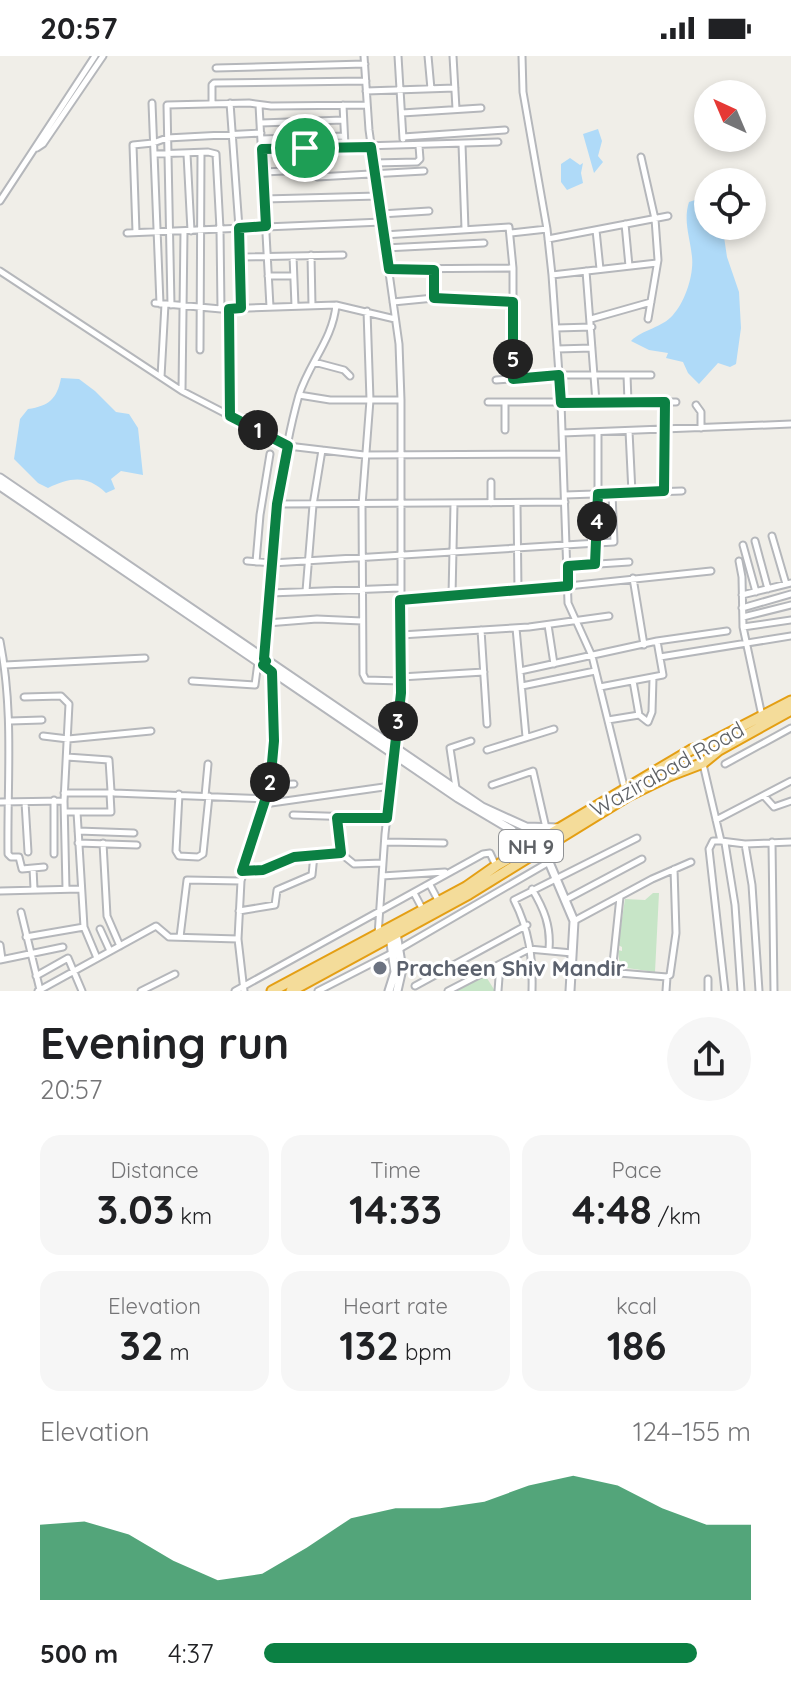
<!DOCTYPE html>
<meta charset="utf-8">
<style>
body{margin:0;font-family:Quicksand,sans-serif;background:#f6f6f6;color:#202124;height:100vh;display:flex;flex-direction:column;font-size:30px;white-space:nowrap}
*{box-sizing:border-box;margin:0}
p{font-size:26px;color:#757577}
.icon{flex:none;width:44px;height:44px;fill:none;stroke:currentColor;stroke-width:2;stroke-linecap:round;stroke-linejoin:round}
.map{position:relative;height:935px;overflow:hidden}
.side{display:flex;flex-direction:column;background:#fff;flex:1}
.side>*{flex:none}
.needle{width:52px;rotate:316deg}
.fabs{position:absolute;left:694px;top:24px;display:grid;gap:16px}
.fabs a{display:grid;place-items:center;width:72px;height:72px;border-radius:50%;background:#fff;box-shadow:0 4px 12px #0003;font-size:40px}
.pin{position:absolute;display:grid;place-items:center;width:68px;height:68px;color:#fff;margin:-34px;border:4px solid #fff;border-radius:50%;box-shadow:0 2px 8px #0007}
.km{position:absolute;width:40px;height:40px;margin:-20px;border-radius:50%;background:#222;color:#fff;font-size:22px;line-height:40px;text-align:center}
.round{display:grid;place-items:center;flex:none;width:84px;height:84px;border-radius:42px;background:#f6f6f6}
.summary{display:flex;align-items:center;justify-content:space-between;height:136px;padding:0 40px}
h1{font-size:44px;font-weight:700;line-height:60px}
.figures{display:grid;grid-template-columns:repeat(3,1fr);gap:12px;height:136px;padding:8px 40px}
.figures div{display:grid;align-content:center;border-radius:20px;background:#f6f6f6;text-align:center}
.figures b{font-size:40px;font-weight:700}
.figures small{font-size:22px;font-weight:400}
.figures p{font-size:22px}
.chart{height:224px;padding:16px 40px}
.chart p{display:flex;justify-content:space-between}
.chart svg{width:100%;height:144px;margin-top:8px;fill:#0b8043;opacity:.7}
ul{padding:0 40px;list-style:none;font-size:26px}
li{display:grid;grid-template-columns:128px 96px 1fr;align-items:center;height:60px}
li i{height:20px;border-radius:10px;background:#0b8043}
.status{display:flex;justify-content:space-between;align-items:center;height:56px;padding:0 40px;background:#fff;direction:ltr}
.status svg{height:22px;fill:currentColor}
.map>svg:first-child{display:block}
.green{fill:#c7e5c7}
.water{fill:#afdaf8}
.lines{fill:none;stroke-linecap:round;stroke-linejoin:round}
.street-casing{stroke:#b5b7bb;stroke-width:9}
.secondary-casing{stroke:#b4b6bb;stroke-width:11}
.highway-casing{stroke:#e49f14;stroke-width:13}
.street{stroke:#fff;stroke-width:5}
.secondary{stroke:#fff;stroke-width:7}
.highway{stroke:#f4dc9a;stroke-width:9}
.route-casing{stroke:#fff;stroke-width:16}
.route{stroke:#0b8043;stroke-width:10}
.worship-dot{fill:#6b7280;stroke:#fff;stroke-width:3}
.labels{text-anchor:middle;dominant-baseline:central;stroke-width:6;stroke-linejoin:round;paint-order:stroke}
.shield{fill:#fff;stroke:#8f9194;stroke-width:2}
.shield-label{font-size:20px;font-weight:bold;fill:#5f6266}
.street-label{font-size:22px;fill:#5f6266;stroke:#fff}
.worship-label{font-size:22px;font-weight:bold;fill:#5b616d;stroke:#fff;text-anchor:start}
</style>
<div class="status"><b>20:57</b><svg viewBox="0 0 49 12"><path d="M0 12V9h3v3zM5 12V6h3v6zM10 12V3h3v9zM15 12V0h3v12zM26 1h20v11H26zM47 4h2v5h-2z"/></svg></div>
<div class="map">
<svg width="791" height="935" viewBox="0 0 791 935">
<rect width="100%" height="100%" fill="#f0eee8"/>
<!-- green -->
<path class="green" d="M653,837h6l-4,79 -35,-5 -2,-17 4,1v-4l-4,-2 7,-46 20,1z
M485,919l10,16h-43z"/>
<!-- water -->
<path class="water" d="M598,73l4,12 -4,15 5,6 -9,11 -11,-39z
M570,102l10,7 3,-2 -2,10 2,10 -16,7 -6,-8v-18z
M707,140l1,30h13l2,4 4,27 12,35 2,36 -5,36 -6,3 -12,-4 -19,21 -11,-11 -5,-11 -17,-4 2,-5 -19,-3 -18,-9c12,-12 31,-13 42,-26 12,-13 21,-40 19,-58 -2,-20 -9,-36 -3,-55z
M61,322l18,1 16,12 21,21 13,2 9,14 5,47 -22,-4 -10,8 4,10 -9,4c-20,-19 -36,-15 -58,-5l-10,-5 -24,-24 6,-40 8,-10c21,-3 29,-10 33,-31z"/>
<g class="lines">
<defs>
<path id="street" d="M364,0l5,74 30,214 2,56v293l-16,141 -7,101
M398,0l5,83
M428,0l3,33
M453,0l3,53
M522,0l1,36 24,137 5,46 9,128 7,200 24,53 33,134
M216,12l149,-4
M366,35l89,-3
M152,47l8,201
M230,47l9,125 2,80
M212,48v-19l2,-2 152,-2
M259,49l11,202
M343,49l2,41
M402,57l79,-5
M261,67l82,-3
M403,81l102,-7
M262,83l82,-3
M462,88l3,85
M37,92l6,-4 60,-88
M262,93l236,-7
M154,98l54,-2 8,2 4,75 1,80
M187,98l4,77
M641,101l14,62 3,41 -10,59
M374,107l43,-1 3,-3 -1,-13
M263,116l45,-2 2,-22
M317,121l107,-6
M264,143l114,-3
M0,145l95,-145
M381,158l48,-3
M625,168l4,42
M596,174l4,39
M136,176l-3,-87 20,-2 14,-5 94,-5
M127,177l255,-11
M511,177l36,-4
M384,179l125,-8 4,41v111
M548,183l120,-23
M385,192l99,-5
M311,199l1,51
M293,200l2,50
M240,201l103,-2
M389,213l124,-1
M0,215l182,120 106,55 76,9 198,-1
M586,215l10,131
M552,219l105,-12
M268,220h25
M434,242v-28
M393,246l41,-4 79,4
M155,247l66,6 115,-4 59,14
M171,249l-4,-200 82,-2 22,3 96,-1
M229,253l1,107
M367,255l3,89 -8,105 1,169 3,6 35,1
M591,263l60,-17
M556,272l36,-1
M557,293l35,-1
M200,294l1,-195
M314,306l30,8 6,6
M627,319l1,27
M161,321l4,-73
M496,324l63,-5h92
M182,335l2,-160
M299,339l31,5h71
M488,346h188
M696,349l5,7v16
M505,374v-28
M629,375l3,62
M562,377l229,-9
M664,435l1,-89
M565,439l117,-4
M491,447v-21
M517,447l1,88
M277,448l288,-2
M772,480l14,48
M755,485l13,48
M743,489l13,47
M247,505l25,2 342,-21 -2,-49
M739,505l3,16 1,50 19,89
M256,506l4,-47 10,-61
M595,508l3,-70v-62
M568,510l61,-4
M633,522l11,67
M306,535l7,-86 9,-55
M270,537l130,-5
M742,539l49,-12
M452,540l2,-92
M400,544l168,-14 143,-15
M742,552l49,-14
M743,561l48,-12
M267,567l50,-4 45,2
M548,569l6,39
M743,571l48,-7
M516,572l10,109
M481,574l6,94
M401,579l128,-8 80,-11
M0,585c14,71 7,141 8,213l3,3h8l3,12 22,-2
M660,601l131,-21
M264,602c8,-88 11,-178 35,-263 10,-32 34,-56 37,-90
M5,609l140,-7
M520,615l137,-30 70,-10
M401,621l83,-5
M192,625l63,4 3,-23
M633,625l6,34 9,7 4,-10 1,-34
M522,630l73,-15
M600,631l63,-12 -6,-34
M24,641l37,-1 8,8 -5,97
M608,664l31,-5
M10,665l32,-1
M43,680l25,3 83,-8
M487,694l67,-21
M67,701l42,3 2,31 3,2 152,6
M703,708l18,77 24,3 46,-2
M725,708l66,-36
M270,729l24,-1
M492,729l41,-14 13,57
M456,732l-6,-40 21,-7
M64,737h47
M179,738l-3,57 3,5 19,1 5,-3 6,-58
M205,740l3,-32
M764,740l10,11 17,-6
M0,746l64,-1 2,88
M25,746l3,50
M264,748l127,-18
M65,756h46l-1,-19
M77,756l7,115 13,31
M293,759l94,3
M337,762l4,34
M716,764l75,-39
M78,775l56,2
M721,785h-8l-4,8 16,142
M385,786l59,1
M772,786l2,149
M78,787l59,2
M103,787l4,73 13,30
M725,787l10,62 6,86
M745,788l7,41 7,106
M54,798v-54
M33,812l1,21
M242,815l21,-1 31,-13 45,-5 15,12 29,-1
M382,820l63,-4
M430,829l9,17
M532,833c12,20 19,37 17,60
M0,835l80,-2
M414,837l9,17
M565,844l77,-41
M239,855l36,-6 2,-15 35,-15 2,-20
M21,856l19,78
M574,865l78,-42 39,-17
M100,873l10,22
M26,881l58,-10
M180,881l7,-57 54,1
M0,889l2,14
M0,904l63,-13
M571,913l96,8 3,-2 6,-42 -2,-64
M612,917l8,-76
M36,920l32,-18 14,33
M415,930l112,-61
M38,935l118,-65 13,11 69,2
M141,935l34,-17
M235,935l248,-137 7,-1 6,13
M244,935l-6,-52 3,-58 29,-96 4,-44 -2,-69
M318,935l76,-39 155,-90
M448,935l81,-42 43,4
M498,935l2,-27
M532,935c1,-34 -3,-61 -18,-91l123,-62
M666,935l1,-14
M708,935v-12"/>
<path id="secondary" d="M0,422l482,329 44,20 34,1
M0,430l458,312 54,32 7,8 -4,17
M543,792l31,73 -4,70
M396,877l6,36 -5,22
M389,935l6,-19 -5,-36"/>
<path id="highway" d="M272,935l194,-104 30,-21 195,-116 15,-5 85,-44
M291,935l178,-97 159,-98 41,-20 34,-13 16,-13 72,-40"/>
</defs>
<!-- street casing -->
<use href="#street" class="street-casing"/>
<!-- secondary casing -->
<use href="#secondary" class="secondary-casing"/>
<!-- highway casing -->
<use href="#highway" class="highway-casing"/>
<!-- street -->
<use href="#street" class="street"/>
<!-- secondary -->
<use href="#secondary" class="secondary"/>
<!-- highway -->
<use href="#highway" class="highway"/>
</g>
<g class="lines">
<defs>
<path id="route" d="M371,91l18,122 45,1v28l79,4v77l46,-4 2,28 104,-1 -1,89 -66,3 -3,70 -27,2v20l-168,14 1,93 -14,125h-50l4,35 -47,4 -31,13 -21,1 28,-86 4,-44 -2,-69 -9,-7 3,-4 -2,-2 13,-155 11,-58 -58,-30 -1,-107 12,-1 -2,-80 27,-2 -4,-77z"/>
</defs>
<!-- route casing -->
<use href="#route" class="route-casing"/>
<!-- route -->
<use href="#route" class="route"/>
</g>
<!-- markers -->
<circle class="worship-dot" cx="380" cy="912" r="8"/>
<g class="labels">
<!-- shield labels -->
<rect class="shield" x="499" y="774" width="64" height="32" rx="6"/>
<g class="shield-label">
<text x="531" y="790">NH 9</text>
</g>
<!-- street labels -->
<g class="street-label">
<text transform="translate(667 713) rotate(-29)">Wazirabad Road</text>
</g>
<!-- worship labels -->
<g class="worship-label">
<text x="396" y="912">Pracheen Shiv Mandir</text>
</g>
</g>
</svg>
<div class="fabs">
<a><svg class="needle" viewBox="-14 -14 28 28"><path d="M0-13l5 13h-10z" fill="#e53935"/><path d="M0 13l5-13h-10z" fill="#757577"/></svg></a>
<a><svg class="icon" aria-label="locate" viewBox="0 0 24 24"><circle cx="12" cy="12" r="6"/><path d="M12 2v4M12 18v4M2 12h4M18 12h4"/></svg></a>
</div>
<div class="pin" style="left:305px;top:92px;background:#1e9e55"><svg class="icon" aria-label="arrive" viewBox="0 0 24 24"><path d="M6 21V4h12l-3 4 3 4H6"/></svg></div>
<b class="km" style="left:258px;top:374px">1</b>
<b class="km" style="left:270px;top:726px">2</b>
<b class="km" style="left:398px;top:665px">3</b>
<b class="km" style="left:597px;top:465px">4</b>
<b class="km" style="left:513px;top:303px">5</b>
</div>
<section class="side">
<div class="summary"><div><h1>Evening run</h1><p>20:57</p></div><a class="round"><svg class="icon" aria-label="share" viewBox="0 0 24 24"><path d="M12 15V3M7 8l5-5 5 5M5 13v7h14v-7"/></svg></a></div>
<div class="figures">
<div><p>Distance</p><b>3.03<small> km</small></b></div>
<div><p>Time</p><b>14:33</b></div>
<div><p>Pace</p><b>4:48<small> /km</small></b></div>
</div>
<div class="figures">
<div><p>Elevation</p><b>32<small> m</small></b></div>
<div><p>Heart rate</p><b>132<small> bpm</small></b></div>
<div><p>kcal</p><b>186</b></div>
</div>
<div class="chart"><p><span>Elevation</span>124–155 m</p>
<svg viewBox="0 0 160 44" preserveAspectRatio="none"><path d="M0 44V21L10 20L20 24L30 32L40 38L50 36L60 28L70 19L80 16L90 16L100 14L110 9L120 6L130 9L140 16L150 21L160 21V44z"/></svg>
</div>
<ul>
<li><b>500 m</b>4:37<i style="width:89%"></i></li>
</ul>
</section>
